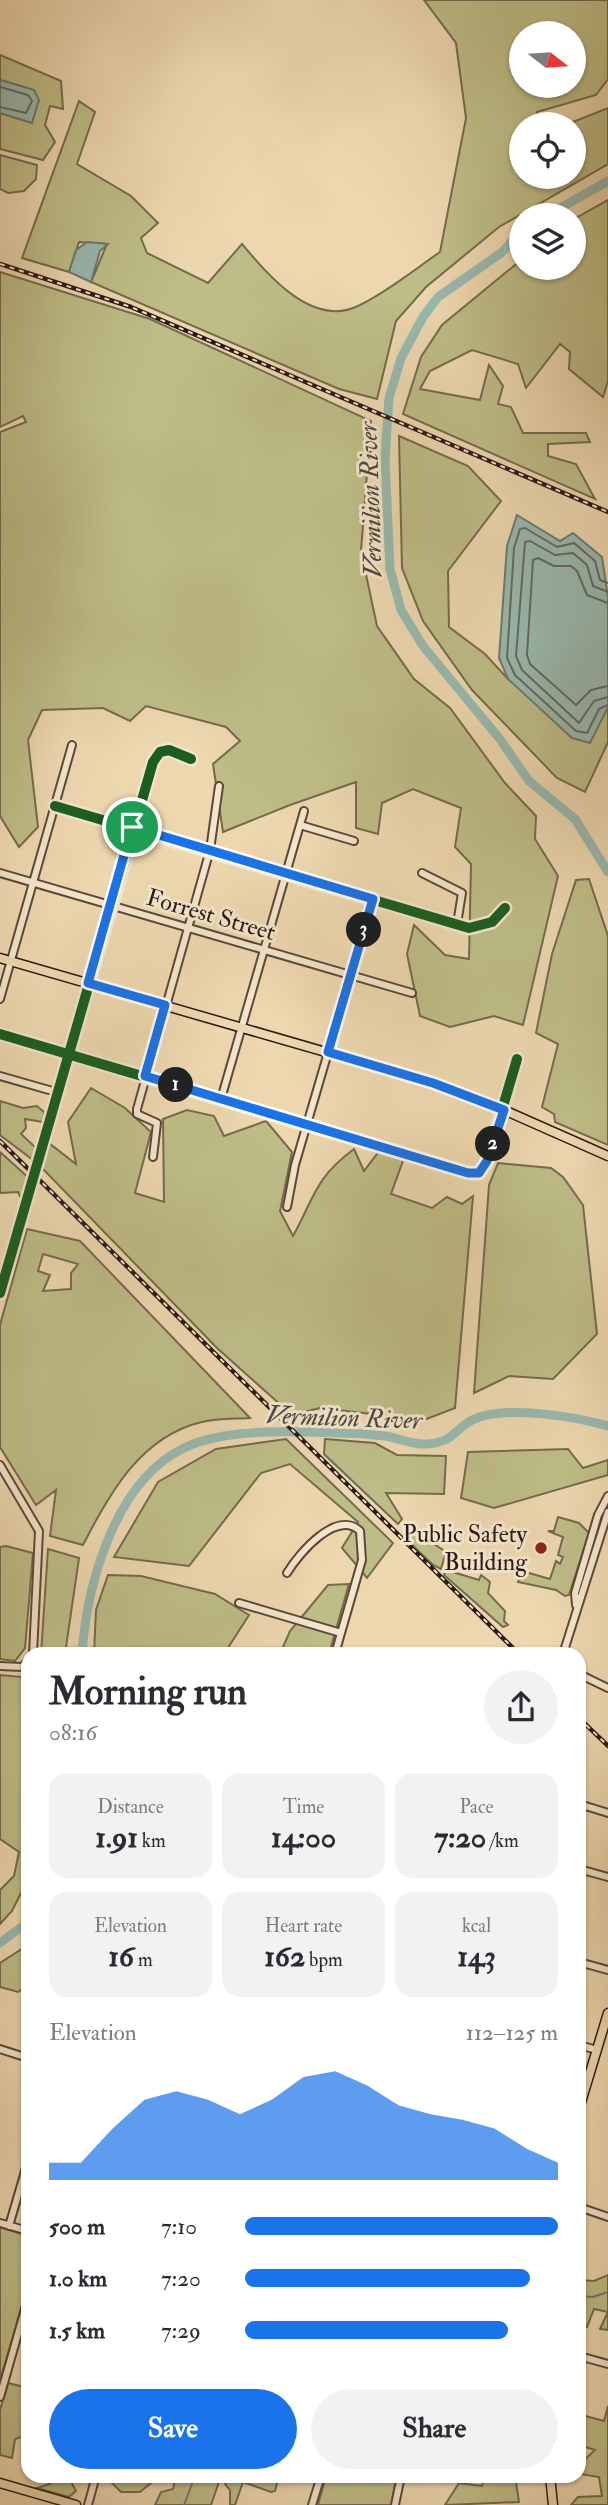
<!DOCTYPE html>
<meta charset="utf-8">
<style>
body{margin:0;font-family:"IM FELL Double Pica",serif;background:#f2f2f3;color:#2b2b33;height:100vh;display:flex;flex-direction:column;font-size:26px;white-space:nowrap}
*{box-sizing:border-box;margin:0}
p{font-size:23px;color:#7c7c81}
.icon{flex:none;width:38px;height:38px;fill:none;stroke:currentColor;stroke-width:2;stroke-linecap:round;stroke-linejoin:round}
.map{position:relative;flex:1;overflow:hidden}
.panel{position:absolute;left:21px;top:1647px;width:565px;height:836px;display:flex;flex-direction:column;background:#fff;border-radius:21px;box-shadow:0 2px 5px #0004}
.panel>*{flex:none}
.needle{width:46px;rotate:107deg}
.buttons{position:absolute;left:509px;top:21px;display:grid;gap:14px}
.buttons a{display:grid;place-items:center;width:77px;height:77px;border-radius:50%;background:#fff;box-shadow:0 2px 5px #0004;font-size:35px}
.pin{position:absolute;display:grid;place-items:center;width:60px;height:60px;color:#fff;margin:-30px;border:4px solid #fff;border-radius:50%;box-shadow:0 2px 7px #0007}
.km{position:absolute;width:35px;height:35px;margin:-18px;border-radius:50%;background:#222;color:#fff;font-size:19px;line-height:35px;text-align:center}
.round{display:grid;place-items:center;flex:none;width:74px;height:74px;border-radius:37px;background:#f2f2f3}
.summary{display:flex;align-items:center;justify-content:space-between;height:119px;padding:0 28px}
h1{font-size:38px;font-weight:700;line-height:52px}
.figures{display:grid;grid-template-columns:repeat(3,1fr);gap:10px;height:119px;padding:7px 28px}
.figures div{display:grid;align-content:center;border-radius:18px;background:#f2f2f3;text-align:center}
.figures b{font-size:30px;font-weight:700}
.figures small{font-size:19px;font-weight:400}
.figures p{font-size:19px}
.chart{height:196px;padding:14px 28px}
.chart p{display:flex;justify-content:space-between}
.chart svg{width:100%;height:126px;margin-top:7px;fill:#1a73e8;opacity:.7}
.action{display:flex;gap:14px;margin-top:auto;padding:14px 28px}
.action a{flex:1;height:80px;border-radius:42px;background:#1a73e8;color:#fff;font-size:28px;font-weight:700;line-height:80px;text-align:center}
.action a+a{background:#f2f2f3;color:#2b2b33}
ul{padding:0 28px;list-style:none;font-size:23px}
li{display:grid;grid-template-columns:112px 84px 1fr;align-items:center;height:52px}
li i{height:18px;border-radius:9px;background:#1a73e8}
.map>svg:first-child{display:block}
.green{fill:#bebd87;stroke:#746b4d;stroke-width:2;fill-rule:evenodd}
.water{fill:#99b9af;stroke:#6d7971;stroke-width:2}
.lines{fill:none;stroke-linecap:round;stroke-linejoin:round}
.shore{stroke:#626961;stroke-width:2}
.stream{stroke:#6d7971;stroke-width:2}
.river{stroke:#99b9af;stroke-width:9}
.minor-casing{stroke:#5c483a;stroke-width:10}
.major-casing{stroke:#2b1913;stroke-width:11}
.minor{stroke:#f3e5cb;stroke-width:6}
.major{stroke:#edd7af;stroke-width:8}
.rail-casing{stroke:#2b1913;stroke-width:4.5}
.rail{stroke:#f3e5cb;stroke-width:2;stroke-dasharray:5;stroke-linecap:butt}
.cycleway-casing{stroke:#f3e5cb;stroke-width:15}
.cycleway{stroke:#1b5e20;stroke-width:10}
.route-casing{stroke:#fff;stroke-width:14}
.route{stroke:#1a73e8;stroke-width:9}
.poi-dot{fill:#8f2418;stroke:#f3e5cb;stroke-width:2.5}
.labels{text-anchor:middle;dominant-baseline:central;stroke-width:6;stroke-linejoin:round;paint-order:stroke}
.street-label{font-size:24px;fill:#2b1913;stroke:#f3e5cb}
.poi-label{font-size:24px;fill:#2b1913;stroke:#f3e5cb;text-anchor:end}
.water-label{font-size:26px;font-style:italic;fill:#4c4942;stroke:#f3e5cb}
</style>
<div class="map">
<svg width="608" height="2505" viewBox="0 0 608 2505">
<rect width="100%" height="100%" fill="#edd7af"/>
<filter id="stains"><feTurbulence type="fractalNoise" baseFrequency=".00286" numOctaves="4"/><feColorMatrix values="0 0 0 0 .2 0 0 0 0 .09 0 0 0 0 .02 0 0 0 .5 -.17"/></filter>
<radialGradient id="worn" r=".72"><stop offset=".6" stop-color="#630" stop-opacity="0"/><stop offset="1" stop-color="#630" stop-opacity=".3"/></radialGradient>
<!-- green -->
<path class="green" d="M424,0h184v79l-12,16 -59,17 2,12h-17v53h52v-53h-6l40,-16v56l-109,63 -73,60 -30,34 -19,78 -38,-10 -248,-107 16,-38 -28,-2 -10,30 -47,-14 57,-157 16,11 -18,52 54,32 27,27 -17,15 6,15 61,30 34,-39c26,31 70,84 116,62 29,-14 56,-36 82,-54l26,-134 -10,-75zM522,33h52v53h-52z
M0,55l61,26 2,28 -13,-3 -5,19 10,17 -12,18 -43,-11v-36l32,10 2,-33 -34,-10z
M0,155l37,10 -1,14 -12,12 -16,2 -8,-4z
M608,200v181l-5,16 -34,-28 1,-17 -10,-8 -34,44 -8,-24 -46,-14 -42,21 -10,18 60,11 9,-35 14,21 -5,18 13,3 12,26h63l4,9 -42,2v12l28,8 19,35 -192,-85 18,-57 21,-32 79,-65 1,8h52v-49z
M0,272l150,47 221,102 -10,130 16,75 37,53 36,29 55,75 31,33 -1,23 23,37 -35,149 -29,-9 -44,11 -30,-11 -13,-62 7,-29 31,30 24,4 2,-95 -16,-17 6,-39 -48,-19 -31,14 -4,31 -22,-6v-46l-66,23 -67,27 -10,-68 27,-23 -14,-14 -80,-21 -16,15 -27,-13 -61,2 -14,30 10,87 -19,20 -19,-31v-384l26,-10 -3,-6 -23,11z
M399,436l69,30 33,35 -53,70 1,56 36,27 23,25 82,63 18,-35v35l-23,50 -28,-14 -85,-88 -49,-69 -21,-53z
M589,879l19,57v209l-53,-23 -1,-8 -12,-7 16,-63 -22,-11 16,-79 24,-74z
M91,1088l34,20 26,24 -16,61 29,9 -1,-83 24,-9 27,6 10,20 42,-15 26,31 -12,59 13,25c22,-40 22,-58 61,-87l10,22 16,-21 24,8 -13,36 41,14 15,-11 15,7 11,-8 -18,212 -31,12 -104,-12 -28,7 -75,-67 -175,-180 8,-24 26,20 -8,-42z
M0,1101l23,7 14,-2 8,7 -2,9 -18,-3 1,9 -5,6 15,14 -3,12 -33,-25z
M0,1152l30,27 -7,23 -5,-10 -18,1z
M498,1163l53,5 12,9 20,28 14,129 -44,45 -44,-3 -35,17 15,-208z
M27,1229l53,12 170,177c-15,1 -33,0 -48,4 -61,14 -93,72 -119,123l-33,-9 6,-46 -20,15 -36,-58v-122zM43,1254l35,10 -7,9v16l-28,2 7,-16 -12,-4z
M286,1439l107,104 -26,35 -25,-30 16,-26 -68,-58 -29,9 -72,93 -75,-9 44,-75 58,-33z
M325,1439l50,4 22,12 49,1 -2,38 -58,-1 16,26 -4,5 -74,-70z
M568,1449l15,19 25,-8v15l-114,33 -33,-10 7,-46z
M558,1517l21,6 10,10 -20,62 -4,1 -9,-6 -38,-8 4,-11 28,8 6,-18 4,3 3,-7 -5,-2 5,-18 -15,-6h6z
M410,1528l36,24 -5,17 -8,-4 -28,-27z
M6,1546l27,7 -8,95 -10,13 -15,-2v-112z
M48,1549l31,9 -14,96h-24z
M446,1570l33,10 2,-5 9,7 -2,11 17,18 -1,10 4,4 -5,2 -59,-52z
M108,1575l33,1 74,18 34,21 -25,39h-130l2,-44z
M349,1584l-20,70h-49l10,-23 38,-46z
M28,1672v207l-16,32 -12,13v-34l14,-14 5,-24 -19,-13v-164l22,2z
M28,1945v40l-10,7 -18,-5v-24z
M0,2227l28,9v48l-28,97z
M608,2275v55l-8,-1 8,-17 -14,-3 -7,18 -8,4v-51l15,1z
M8,2383l20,5v51l-3,-3 -10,3 -3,19 -12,-3v-45z
M608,2406v99h-37l7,-8 24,-1 -3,-19 -19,-3 -1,-9 16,-15 -16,-5 3,-30 22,6z
M52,2476h16l8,15 -7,6 -32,-9 13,-4z
M111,2476h40v7l-11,9h-19l-11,-11z
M176,2476h45l-10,29h-56l6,-13 12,-3z
M227,2476h52l-4,15 -4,1 -28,-10 -8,23h-5v-15l-5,-6z
M326,2476h71l-6,29h-73z
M485,2476h35l-4,6 3,20 -74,3 14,-22 23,3z"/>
<!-- water -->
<path class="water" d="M0,80l34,10 5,10 -7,23 -32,-10z
M87,242l21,2 -8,7 -9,31 -22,-10 7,-22z
M517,515l43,26 13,-8 29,24 6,40v110l-18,36 -18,-5 -64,-59 -9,-21 8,-112z"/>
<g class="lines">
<!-- shore -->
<path class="shore" d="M0,87l28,8 4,6 -6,12 -26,-6
M608,583l-8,-3 -5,-19 -21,-18 -17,4 -32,-19 -5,1 -6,19 -7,110 8,17 61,56 11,2 12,-24 9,-4
M608,592l-15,-6 -6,-21 -14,-12 -18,2 -25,-14 -5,1 -9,114 6,14 57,53 15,-22 14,-4
M608,603l-21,-8 -10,-24 -6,-5h-17l-16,-8 -5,2 -6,95 3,9 46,41 15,-15 17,-4"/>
<!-- stream -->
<path class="stream" d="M579,2296l14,1 15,-5
M184,2505l11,-29"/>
<!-- river -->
<path class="river" d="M548,215l60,-34
M522,231l-21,22 -63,44 -15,20 -22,41 -12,40 -4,61 5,110 11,41 22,36 76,92 30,43 46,38 33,53
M82,1654c5,-70 33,-173 102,-206 40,-20 109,-17 153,-15 16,0 32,1 48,3 13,2 28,9 42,8 29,-3 25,-13 45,-24 31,-16 104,-3 136,6
M0,1943l28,-21"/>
<defs>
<path id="minor" d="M55,806l414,122 23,-6 13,-14
M300,825l54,16
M0,873l412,120
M422,873l40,20 -5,31
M0,999l72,-254
M0,1034l473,140 6,-1 8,-12 30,-102
M0,1076l56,16
M221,1099l83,-288
M153,1157l4,-34 -20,-9v-5l73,-259 9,-64
M287,1207l8,-42 78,-266
M0,1293l153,-531 7,-10 9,-2 22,9
M0,1465l39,66 -6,123
M287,1573c12,-20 50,-64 73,-42l2,29 -27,94
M239,1603l102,30
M576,1605l-1,-12 23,-78 10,-19
M563,1654l45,-142
M0,1666l22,1 6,-6
M579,1674l29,14
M579,1804l29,9
M579,1869l29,8
M579,1962l29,8
M579,2045l18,5
M0,2049l28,9
M579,2207l29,10
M0,2223l28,8
M9,2226l19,-65
M579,2356l29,8
M0,2397l28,-98
M88,2505l8,-29
M312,2505l9,-29
M395,2505l6,-29"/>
<path id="major" d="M0,958l433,125 71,27 104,46
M579,2109l29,-96
M550,2476l3,29
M0,2483l76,22"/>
</defs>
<!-- minor casing -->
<use href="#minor" class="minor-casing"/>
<!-- major casing -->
<use href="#major" class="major-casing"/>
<!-- minor -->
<use href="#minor" class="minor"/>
<!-- major -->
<use href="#major" class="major"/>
<defs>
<path id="rail" d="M0,264l131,43 477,205
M0,1141l519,513
M579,1718l29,28"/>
</defs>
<!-- rail casing -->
<use href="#rail" class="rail-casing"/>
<!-- rail -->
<use href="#rail" class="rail"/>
<defs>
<path id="cycleway" d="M55,806l414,122 23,-6 13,-14
M0,1034l473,140 6,-1 8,-12 30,-102
M0,1293l153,-531 7,-10 9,-2 22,9"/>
</defs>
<!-- cycleway casing -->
<use href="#cycleway" class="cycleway-casing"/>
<!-- cycleway -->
<use href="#cycleway" class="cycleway"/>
</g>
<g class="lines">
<defs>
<path id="route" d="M132,827l241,72 -45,153 105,31 71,27 -17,51 -8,12h-11l-323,-97 20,-71 -77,-22z"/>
</defs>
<!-- route casing -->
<use href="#route" class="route-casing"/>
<!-- route -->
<use href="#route" class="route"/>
</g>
<!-- markers -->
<circle class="poi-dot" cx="541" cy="1548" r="7"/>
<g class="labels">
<!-- street labels -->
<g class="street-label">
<text transform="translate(211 915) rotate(16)">Forrest Street</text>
</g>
<!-- poi labels -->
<g class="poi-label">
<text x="527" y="1534">Public Safety<tspan x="527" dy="28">Building</tspan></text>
</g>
<!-- water labels -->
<g class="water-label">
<text transform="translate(371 500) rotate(-92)">Vermilion River</text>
<text transform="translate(344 1418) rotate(2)">Vermilion River</text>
</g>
</g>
<rect width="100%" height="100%" filter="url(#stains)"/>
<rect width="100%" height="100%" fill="url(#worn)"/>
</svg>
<div class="buttons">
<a><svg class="needle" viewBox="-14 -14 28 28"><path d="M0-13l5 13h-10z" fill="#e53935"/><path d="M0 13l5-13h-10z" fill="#7c7c81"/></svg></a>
<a><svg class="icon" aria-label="locate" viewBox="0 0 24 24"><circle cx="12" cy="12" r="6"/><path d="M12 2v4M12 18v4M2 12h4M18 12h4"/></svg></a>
<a><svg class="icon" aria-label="layers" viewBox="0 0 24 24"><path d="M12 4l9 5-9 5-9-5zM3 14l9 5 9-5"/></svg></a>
</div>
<div class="pin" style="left:132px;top:827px;background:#1e9e55"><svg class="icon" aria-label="arrive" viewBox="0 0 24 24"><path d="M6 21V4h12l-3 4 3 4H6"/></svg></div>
<b class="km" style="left:176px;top:1085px">1</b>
<b class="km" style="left:493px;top:1144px">2</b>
<b class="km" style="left:364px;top:930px">3</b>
<section class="panel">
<div class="summary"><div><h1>Morning run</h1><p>08:16</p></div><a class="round"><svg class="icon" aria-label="share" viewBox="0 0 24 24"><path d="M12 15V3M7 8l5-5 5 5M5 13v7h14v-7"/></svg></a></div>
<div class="figures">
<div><p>Distance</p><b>1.91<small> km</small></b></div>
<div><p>Time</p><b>14:00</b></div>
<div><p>Pace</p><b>7:20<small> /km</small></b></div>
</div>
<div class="figures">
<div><p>Elevation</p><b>16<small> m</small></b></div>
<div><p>Heart rate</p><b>162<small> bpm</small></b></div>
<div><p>kcal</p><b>143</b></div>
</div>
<div class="chart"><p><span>Elevation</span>112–125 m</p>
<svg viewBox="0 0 160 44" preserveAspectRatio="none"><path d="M0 44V38L10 38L20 26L30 16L40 13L50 16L60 21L70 16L80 8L90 6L100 11L110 18L120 21L130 23L140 26L150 33L160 38V44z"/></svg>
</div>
<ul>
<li><b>500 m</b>7:10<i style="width:100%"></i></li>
<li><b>1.0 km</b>7:20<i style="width:91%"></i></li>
<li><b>1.5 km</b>7:29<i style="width:84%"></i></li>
</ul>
<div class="action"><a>Save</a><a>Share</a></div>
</section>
</div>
